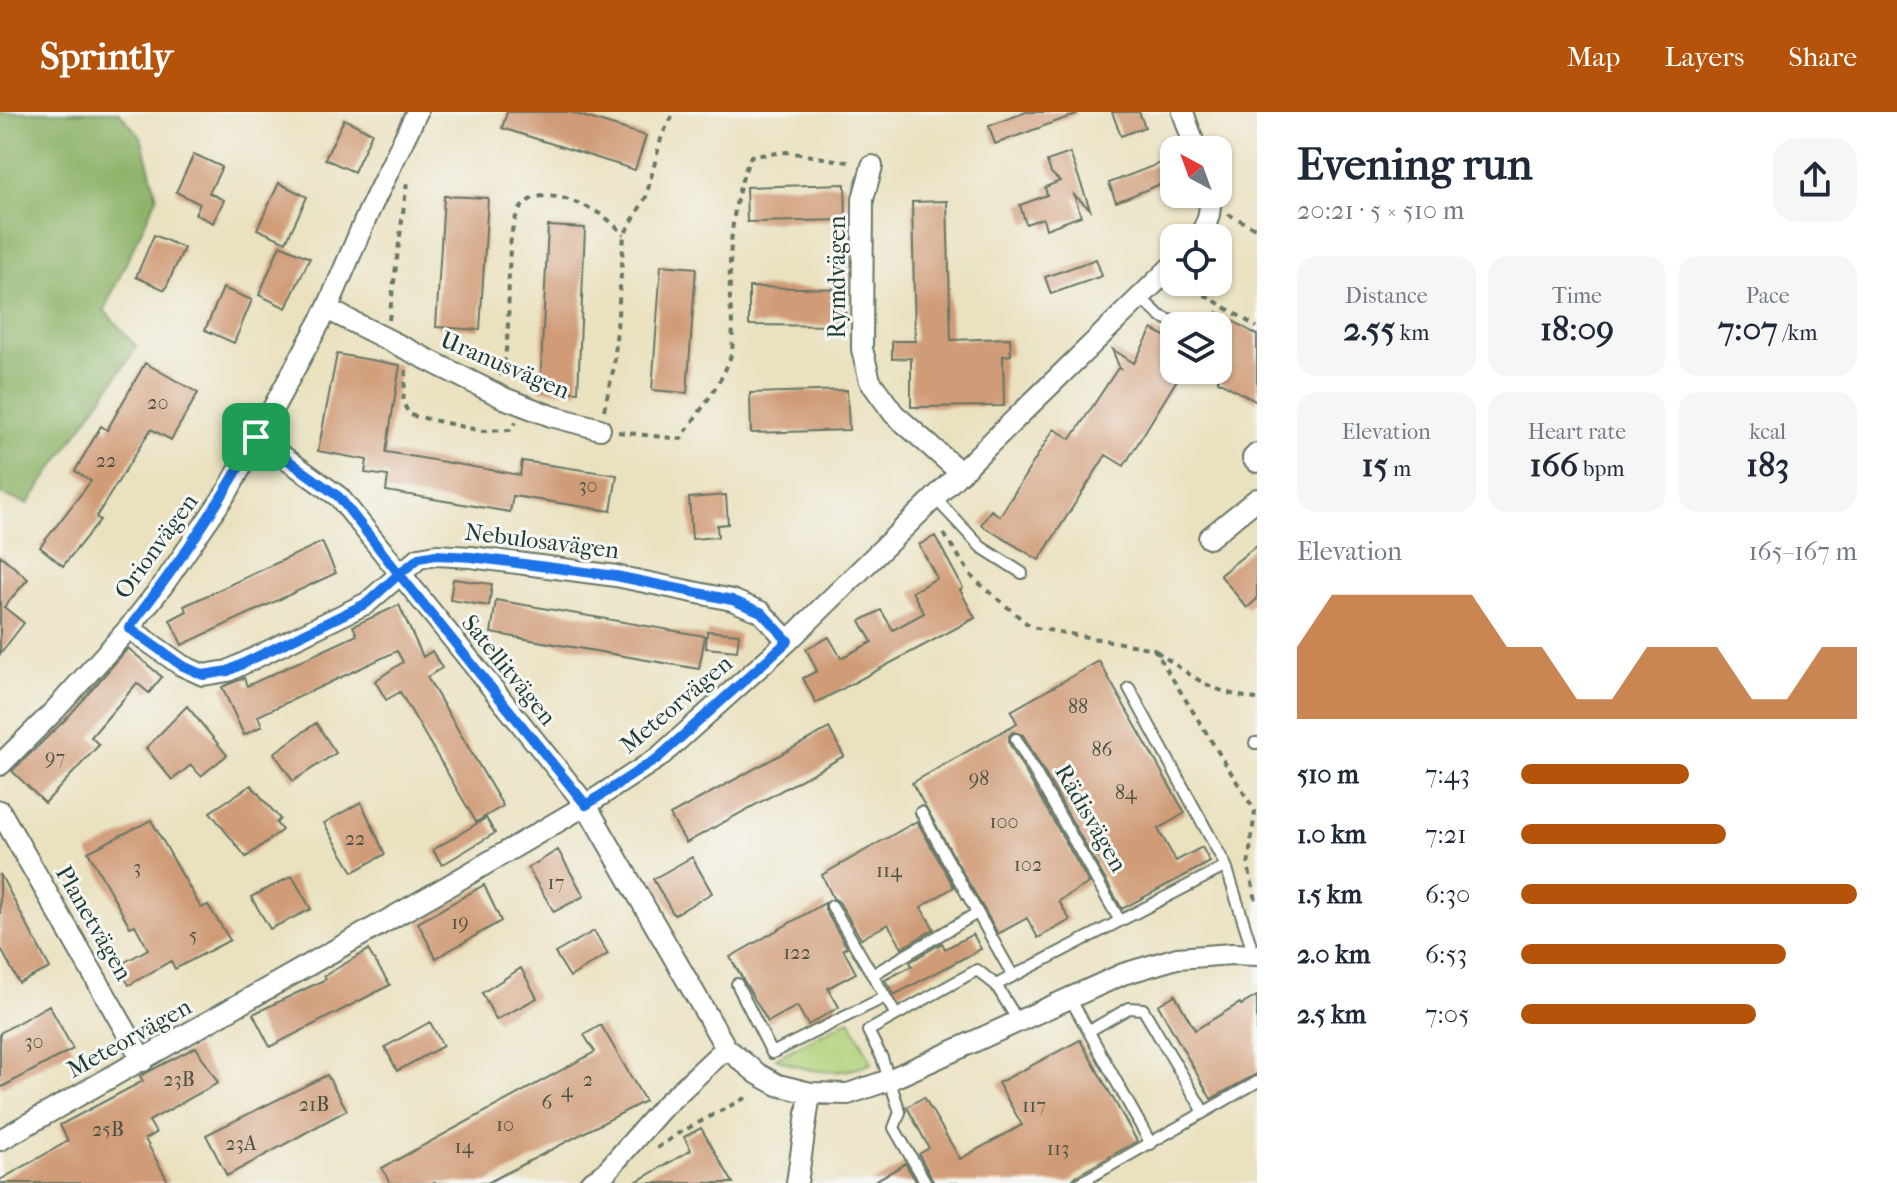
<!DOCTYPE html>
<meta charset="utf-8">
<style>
body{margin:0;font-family:"IM FELL French Canon",serif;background:#f6f6f7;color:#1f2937;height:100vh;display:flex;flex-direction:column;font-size:30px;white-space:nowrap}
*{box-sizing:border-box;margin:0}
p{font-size:26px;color:#747a83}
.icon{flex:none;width:44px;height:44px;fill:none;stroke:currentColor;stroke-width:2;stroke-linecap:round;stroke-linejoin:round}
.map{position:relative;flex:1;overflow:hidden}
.panel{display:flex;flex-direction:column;background:#fff;width:640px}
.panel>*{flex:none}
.needle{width:52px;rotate:319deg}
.fabs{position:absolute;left:1160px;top:24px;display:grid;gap:16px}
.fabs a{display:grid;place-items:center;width:72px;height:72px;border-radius:16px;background:#fff;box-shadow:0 2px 6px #0004;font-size:40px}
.pin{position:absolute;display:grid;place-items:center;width:68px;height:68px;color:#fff;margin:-34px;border-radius:16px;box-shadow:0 4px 12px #0006}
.round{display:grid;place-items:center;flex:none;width:84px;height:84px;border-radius:24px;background:#f6f6f7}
.summary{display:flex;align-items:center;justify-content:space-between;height:136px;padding:0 40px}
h1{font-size:44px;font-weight:700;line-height:60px}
.stats{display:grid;grid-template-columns:repeat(3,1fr);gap:12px;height:136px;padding:8px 40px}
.stats div{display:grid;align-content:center;border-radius:20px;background:#f6f6f7;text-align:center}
.stats b{font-size:34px;font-weight:700}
.stats small{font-size:22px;font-weight:400}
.stats p{font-size:22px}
.chart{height:224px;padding:16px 40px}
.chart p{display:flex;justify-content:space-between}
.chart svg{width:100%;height:144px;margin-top:8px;fill:#b45309;opacity:.7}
ul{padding:0 40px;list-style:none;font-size:26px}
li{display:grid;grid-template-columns:128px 96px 1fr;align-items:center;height:60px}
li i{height:20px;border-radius:10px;background:#b45309}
header{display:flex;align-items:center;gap:48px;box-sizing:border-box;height:112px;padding:0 40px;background:#b45309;color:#fff}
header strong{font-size:38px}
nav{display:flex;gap:44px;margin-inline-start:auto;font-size:28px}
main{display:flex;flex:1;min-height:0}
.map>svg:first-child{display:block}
.green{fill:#b0d078;stroke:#688656;stroke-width:2}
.forest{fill:#8cb268;stroke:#56784e;stroke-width:2}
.building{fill:#d09b77}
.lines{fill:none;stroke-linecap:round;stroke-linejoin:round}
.lane-casing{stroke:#667665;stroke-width:14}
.street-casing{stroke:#667665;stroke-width:24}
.path{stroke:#667665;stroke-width:4;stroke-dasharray:6 6;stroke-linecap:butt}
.lane{stroke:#fff;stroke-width:10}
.street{stroke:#fff;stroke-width:20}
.route-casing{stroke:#fff;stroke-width:16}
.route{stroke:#1a73e8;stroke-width:10}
.labels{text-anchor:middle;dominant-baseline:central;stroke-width:6;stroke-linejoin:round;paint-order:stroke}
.number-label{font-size:20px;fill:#4b5445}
.street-label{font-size:24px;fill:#1f3d34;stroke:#f6f6f2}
</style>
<header>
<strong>Sprintly</strong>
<nav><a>Map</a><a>Layers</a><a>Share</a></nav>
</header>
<main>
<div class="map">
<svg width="1257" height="1071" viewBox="0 0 1257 1071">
<rect width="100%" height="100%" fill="#f6f6f2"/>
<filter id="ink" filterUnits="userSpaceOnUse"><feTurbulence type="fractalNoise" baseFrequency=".0125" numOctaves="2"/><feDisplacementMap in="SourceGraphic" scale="16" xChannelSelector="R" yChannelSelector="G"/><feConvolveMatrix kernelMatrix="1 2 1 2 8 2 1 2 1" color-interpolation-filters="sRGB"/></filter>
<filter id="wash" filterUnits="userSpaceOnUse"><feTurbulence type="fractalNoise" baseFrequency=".006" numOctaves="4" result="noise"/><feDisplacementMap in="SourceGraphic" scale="32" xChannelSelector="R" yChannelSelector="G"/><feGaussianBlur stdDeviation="1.8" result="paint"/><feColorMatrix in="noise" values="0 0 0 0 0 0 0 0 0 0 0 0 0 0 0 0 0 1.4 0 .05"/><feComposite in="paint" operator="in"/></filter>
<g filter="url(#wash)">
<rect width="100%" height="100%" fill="#eae1bf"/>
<!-- green -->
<path class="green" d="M850,907l22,44c-33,14 -64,10 -96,-5z"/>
<!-- forest -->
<path class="forest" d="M0,0h119l22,25 16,60 -53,113 33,37 -109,157 -28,-10z"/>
<g id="blocks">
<!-- building -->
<path class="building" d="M507,0h63l76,24 -11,34 -133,-42z
M1026,0h50l1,2 -82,30 -6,-18z
M1112,0h27l6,15 -24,9z
M344,7l28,14 -18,39 -29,-13z
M1070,41l20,56 -16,-14 7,21 -35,13 -3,-11 -17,6 -6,-19 27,-10 -2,-8 15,-6 -9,-8 -4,-12z
M194,42l28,13 -13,26 15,7 -11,23 -18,-9 5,-10 -24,-12z
M1163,50l8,18 -55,22 -7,-19z
M279,71l28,14 -21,45 -29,-13z
M845,72l1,36 -99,2 -1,-35z
M444,84l44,2 -8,132 -44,-3z
M947,89l4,139 59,-2 1,17 -8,1 1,50 -93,1v-49l-19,1v-18h23l-3,-139z
M548,114l37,2 -7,164 -38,-2z
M154,123l30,13 -19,42 -29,-13z
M280,133l30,13 -24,50 -27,-13z
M1096,147l6,17 -51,18 -6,-17z
M661,153l35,3 -9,125 -35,-3z
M749,175l97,2 -1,37 -96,-1z
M223,176l29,12 -18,43 -29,-13z
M1218,200l39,23v67l-39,-21z
M1152,217l22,12v29h9l-59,96 -18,-11 -67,105 -58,-35 10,-15 9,6 54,-87 17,10 47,-71 2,1 -8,-20 22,14z
M337,242l63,11 -14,87 134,23 2,-14 95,14 -6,36 -98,-15 -3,16 -124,-21 2,-15 -23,-3 2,-13 -49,-9z
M145,251l53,30 -27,47 -20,-11 -55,88 4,3 -37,46 -23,-19 51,-66 -16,-10 26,-45 6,4z
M847,278l2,40 -98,3 -1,-40z
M726,383l2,29 -11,1 1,12 -26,2 -3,-41z
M935,424l28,52 -3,2 15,28 -159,85 -13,-25 14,-7 -11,-22 23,-12 12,21 31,-16 -12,-21 21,-11 12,20 31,-17 -12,-21 25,-14 -18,-33z
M322,430l14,31 -154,72 -12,-25 17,-9 -3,-5z
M1257,433v54l-10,9 -27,-33z
M0,443l28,24 -24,28 20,16 -24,31z
M453,467l39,5 -3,22 -39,-6z
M496,488l209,36 -6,33 -208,-36z
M399,493l24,52 9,-6 10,17 -15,9 76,129 -27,16 -76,-130 -14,8 -11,-19 28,-19 -6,-11 -139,65 4,10 -18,9 -22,-48 22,-9 3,8 110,-51 -4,-9z
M707,519l32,3 -2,17 -31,-3z
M128,536l34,29 -13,16 -12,-10 -46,54 8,8 -54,58 -33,-32 56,-54z
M1099,549l86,152 -27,16 18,32 26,-14 8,15 -88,47 -99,-174 -10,-3 -4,4v7l80,140 -30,18 11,19 -32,18 -11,-20 -29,16 -86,-151 105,-60 -6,-12z
M187,594l40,49 -26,21 -10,-11 -19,15 -26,-32z
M316,611l20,30 -43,28 -19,-28z
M829,616l15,28 -158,87 -16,-28z
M251,673l29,34 -4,4 6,7 -36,27 -36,-45z
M361,690l24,52 -32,18 -29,-49z
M486,706l9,15 -53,32 -9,-15z
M151,708l50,88 7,-3 22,35 -55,29 -4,-8 -42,24 -11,-19 30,-17 -13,-24 -5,2 -42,-75z
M917,709l37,66 -33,20 13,22 -32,19 -14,-24 -27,15 -22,-37 -6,-4 -11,-23z
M558,738l26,46 -30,16 -26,-44z
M692,745l20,36 -38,22 -21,-36z
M0,762l50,94 -31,15 -19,-36z
M292,764l19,33 -41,20 -19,-32z
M484,773l17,36 -65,37 -18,-35z
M825,791v7l22,37 -4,2 13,24 -28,15 11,19 -31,18 -11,-19 -29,16 -38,-65z
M594,819l14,23 -38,23 -15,-24z
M973,822l8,15 -87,46 -9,-15 27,-14 -2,-4 32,-19 3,6z
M368,838l22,35 -120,62 -17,-33 73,-35 -2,-3z
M521,856l16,30 -41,22 -14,-27z
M1175,883l20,35 45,-27 1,2 16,-9v78l-46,25 -53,-94z
M49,893l24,44 -73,39v-55z
M430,910l13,24 -46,25 -12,-24z
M601,913l44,76 -158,82h-97l-8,-15 213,-116 -11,-17z
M1080,928l57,101 -61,35 -7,7h-135l-15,-29 10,-6 -22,-41 17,-10 36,62 62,-34 -24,-42z
M196,935l22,36 -69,38 7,12 -11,6 24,44h-169v-3l68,-39 -8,-16 83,-44 -3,-5z
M327,963l20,35 -120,66 -21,-41z
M701,1016l32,55h-99l57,-33 -7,-13z
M905,1051l12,20h-46l29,-16z"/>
</g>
</g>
<g filter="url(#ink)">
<use href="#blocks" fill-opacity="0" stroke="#667665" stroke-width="2"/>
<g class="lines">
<defs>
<path id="lane" d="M1140,185l20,19 23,10
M934,385l47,50 41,26
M1129,576l97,178
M1016,627l104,182
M1255,631h2
M921,700l92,164
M832,794l64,109
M872,863l105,-62
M737,872l35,69 113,-56
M996,873l22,36
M1070,886l81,146
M1089,919l40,-23 14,1 61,103
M926,1071l-32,-55 6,-16 -18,-54 -14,-27 109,-61 19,15 230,-119 28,89
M1080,1071l177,-101"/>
<path id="street" d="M1183,0l13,38
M872,54l-9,33 -1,150 8,32 24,33 67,59
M1197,126c11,-13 15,-27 12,-44
M327,197l177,89 47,18 49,13
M256,325l83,60 247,308 140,243 32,26 20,11 32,8 38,1 41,-14 234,-106 54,-16 55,-4 25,1
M1257,342l-4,4 4,4
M1209,426l48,-39
M129,516l52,37 22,10 25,-4 139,-68 52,-45 17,-3 35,2 145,19 116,24 29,12 27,29
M0,653l55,-55 74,-82 34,-43 66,-96 98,-180 42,-98 48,-99
M0,699l143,250
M0,1028l448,-254 138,-81 72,-47 130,-117 386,-377
M590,1071l15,-10 57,-65 64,-60
M797,1071l13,-90"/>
</defs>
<!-- lane casing -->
<use href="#lane" class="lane-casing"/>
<!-- street casing -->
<use href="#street" class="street-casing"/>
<!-- path -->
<path class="path" d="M1228,102l29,15
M1184,170l73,45
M389,208l18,-138
M406,258l-3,33 7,12 72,16 28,-1 6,-8
M501,264c9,-33 7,-70 8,-104 1,-19 0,-44 10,-61 9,-16 26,-17 43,-13 25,7 45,17 62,37
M604,298l10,-43 10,-132 22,-38 16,-62 13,-23
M618,320l63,7c16,-26 41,-54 50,-84 4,-16 0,-38 -1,-55 -1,-48 1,-100 21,-144l36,-4 67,11
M944,422l29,44 58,49 123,22 101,162 -7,55 8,34
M1156,539c37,26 55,42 101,48
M657,1036l22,-15 66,-35 2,-5"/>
<!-- lane -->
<use href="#lane" class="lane"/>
<!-- street -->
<use href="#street" class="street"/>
</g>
</g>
<g class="lines" filter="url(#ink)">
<defs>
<path id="route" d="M256,325c-36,68 -80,130 -127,191l52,37 22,10 25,-4 139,-68 32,-29 187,231 72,-47 130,-117 -27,-29 -29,-12 -116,-24 -145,-19 -35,-2 -17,3 -20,16 -60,-77 -83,-60"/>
</defs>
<!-- route casing -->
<use href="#route" class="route-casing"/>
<!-- route -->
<use href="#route" class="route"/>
</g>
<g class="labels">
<!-- number labels -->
<g class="number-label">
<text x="158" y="290">20</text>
<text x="106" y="348">22</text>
<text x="588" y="373">30</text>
<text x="1078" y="594">88</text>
<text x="1102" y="637">86</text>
<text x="55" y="645">97</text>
<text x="979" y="666">98</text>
<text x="1126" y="680">84</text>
<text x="1004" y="709">100</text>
<text x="355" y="726">22</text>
<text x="1028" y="752">102</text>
<text x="137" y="755">3</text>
<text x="889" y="758">114</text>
<text x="556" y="770">17</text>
<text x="460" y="810">19</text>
<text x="193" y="823">5</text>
<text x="797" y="840">122</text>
<text x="34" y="929">30</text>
<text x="179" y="967">23B</text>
<text x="588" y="967">2</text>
<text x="567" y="978">4</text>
<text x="547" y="990">6</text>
<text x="314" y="992">21B</text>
<text x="1034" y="993">117</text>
<text x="505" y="1012">10</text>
<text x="108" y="1017">25B</text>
<text x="241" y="1031">23A</text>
<text x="464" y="1034">14</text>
<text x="1058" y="1036">113</text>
</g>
<!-- street labels -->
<g class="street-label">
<text transform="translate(837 165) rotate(-90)">Rymdvägen</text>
<text transform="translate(505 253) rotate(23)">Uranusvägen</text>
<text transform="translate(542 429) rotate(7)">Nebulosavägen</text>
<text transform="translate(156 434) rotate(-54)">Orionvägen</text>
<text transform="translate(509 558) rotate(51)">Satellitvägen</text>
<text transform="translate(676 592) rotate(-40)">Meteorvägen</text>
<text transform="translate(1091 706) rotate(60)">Rädisvägen</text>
<text transform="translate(94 811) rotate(60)">Planetvägen</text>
<text transform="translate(129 926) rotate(-29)">Meteorvägen</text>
</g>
</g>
</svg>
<div class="fabs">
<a><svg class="needle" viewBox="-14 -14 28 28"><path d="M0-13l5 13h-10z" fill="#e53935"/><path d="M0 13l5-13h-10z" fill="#747a83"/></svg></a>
<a><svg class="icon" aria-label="locate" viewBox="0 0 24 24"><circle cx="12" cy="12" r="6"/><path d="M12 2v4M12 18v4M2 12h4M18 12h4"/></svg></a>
<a><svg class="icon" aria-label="layers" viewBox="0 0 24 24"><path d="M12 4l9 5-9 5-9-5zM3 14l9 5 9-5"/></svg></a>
</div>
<div class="pin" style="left:256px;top:325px;background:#1e9e55"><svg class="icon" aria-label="arrive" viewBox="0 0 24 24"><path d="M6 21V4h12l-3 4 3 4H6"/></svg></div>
</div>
<section class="panel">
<div class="summary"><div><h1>Evening run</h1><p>20:21 · 5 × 510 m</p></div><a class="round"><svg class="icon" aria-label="share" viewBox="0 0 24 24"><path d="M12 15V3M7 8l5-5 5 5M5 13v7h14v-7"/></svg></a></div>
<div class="stats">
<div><p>Distance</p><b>2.55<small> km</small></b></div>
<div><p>Time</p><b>18:09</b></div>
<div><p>Pace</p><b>7:07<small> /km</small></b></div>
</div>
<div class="stats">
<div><p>Elevation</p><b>15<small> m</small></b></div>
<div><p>Heart rate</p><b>166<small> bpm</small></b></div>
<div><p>kcal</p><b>183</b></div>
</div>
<div class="chart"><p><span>Elevation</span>165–167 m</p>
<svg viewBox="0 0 160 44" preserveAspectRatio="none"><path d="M0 44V22L10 6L20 6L30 6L40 6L50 6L60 22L70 22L80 38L90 38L100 22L110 22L120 22L130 38L140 38L150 22L160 22V44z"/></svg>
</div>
<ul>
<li><b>510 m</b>7:43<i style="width:50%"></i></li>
<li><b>1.0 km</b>7:21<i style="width:61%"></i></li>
<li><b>1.5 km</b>6:30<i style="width:100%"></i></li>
<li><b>2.0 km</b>6:53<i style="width:79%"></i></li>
<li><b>2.5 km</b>7:05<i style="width:70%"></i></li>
</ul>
</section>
</main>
